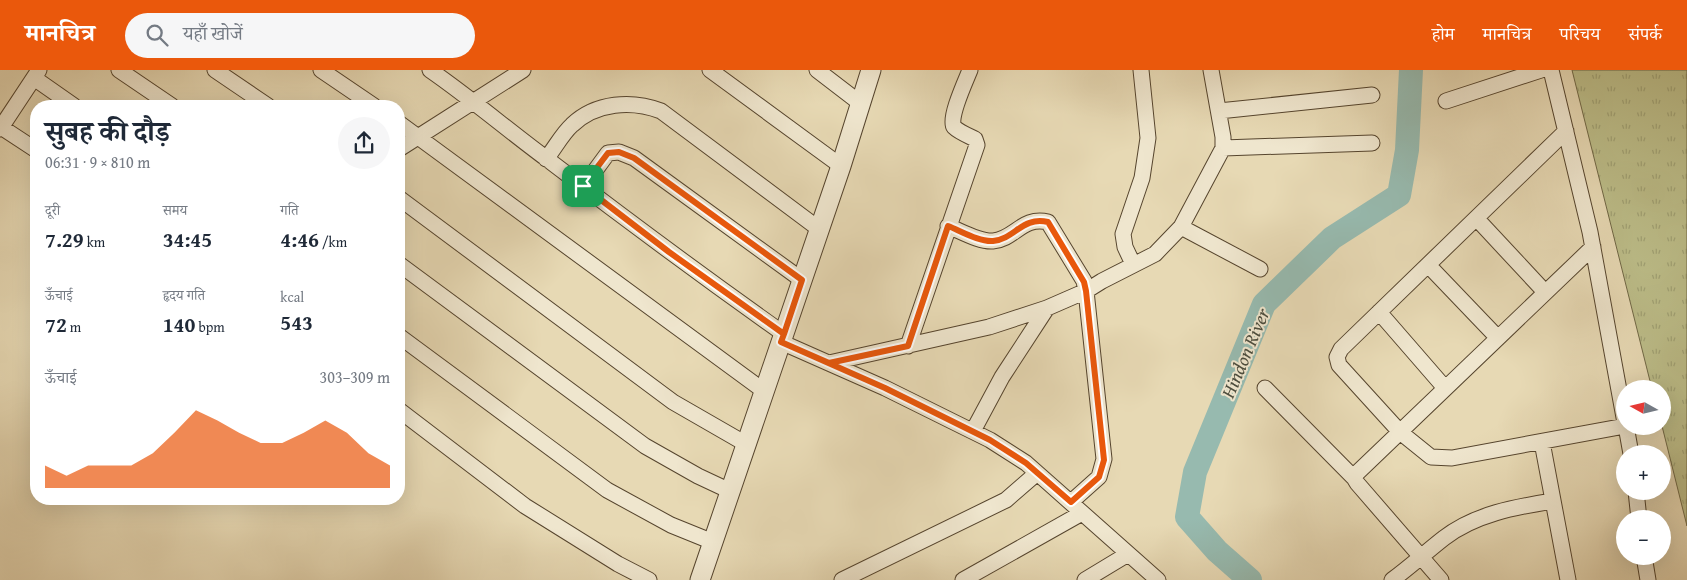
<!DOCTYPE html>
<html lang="hi">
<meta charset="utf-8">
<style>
body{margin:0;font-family:"Gentium Book Plus","Noto Serif Devanagari",serif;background:#f6f6f7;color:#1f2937;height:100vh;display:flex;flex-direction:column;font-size:19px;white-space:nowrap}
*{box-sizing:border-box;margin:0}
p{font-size:16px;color:#747a83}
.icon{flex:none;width:28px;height:28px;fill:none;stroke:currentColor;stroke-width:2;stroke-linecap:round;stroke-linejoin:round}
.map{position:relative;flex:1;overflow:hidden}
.drawer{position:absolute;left:30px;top:30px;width:375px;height:405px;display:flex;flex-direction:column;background:#fff;border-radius:20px;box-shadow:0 5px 20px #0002}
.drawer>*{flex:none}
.needle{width:32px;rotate:278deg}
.buttons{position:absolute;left:1616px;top:310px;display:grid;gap:10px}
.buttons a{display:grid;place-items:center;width:55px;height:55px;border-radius:50%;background:#fff;box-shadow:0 5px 20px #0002;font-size:25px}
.pin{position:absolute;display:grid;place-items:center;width:42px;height:42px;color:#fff;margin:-21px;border-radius:10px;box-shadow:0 2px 8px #0006}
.round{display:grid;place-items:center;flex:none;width:52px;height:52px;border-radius:26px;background:#f6f6f7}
.head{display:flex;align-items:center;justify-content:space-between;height:85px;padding:0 15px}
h1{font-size:28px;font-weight:700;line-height:38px}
.metrics{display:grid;grid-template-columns:repeat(3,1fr);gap:8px;height:85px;padding:5px 15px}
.metrics div{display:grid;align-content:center}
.metrics b{font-size:21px;font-weight:700}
.metrics small{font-size:14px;font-weight:400}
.metrics p{font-size:14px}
.chart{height:140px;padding:10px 15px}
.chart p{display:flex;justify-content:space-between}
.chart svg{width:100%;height:90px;margin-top:5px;fill:#ea580c;opacity:.7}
header{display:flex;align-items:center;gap:30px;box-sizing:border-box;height:70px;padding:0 25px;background:#ea580c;color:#fff}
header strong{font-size:24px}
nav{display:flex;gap:28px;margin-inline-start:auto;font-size:18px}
.search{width:350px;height:45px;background:#f6f6f7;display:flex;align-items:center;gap:12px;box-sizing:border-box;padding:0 18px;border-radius:28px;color:#747a83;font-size:19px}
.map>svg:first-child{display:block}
.park{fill:url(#park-tufts);stroke:#706846}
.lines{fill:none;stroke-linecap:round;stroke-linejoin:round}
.river{stroke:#97baaf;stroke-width:24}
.minor-casing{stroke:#56452e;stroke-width:17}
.tertiary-casing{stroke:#56452e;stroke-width:21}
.minor{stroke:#efe6ce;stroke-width:15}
.tertiary{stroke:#efe6ce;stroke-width:19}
.route-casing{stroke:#fff;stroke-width:10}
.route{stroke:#ea580c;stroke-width:6}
.labels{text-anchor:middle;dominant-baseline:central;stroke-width:4;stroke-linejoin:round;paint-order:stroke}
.water-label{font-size:19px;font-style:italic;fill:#4d4e3f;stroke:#efe6ce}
</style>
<header>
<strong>मानचित्र</strong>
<div class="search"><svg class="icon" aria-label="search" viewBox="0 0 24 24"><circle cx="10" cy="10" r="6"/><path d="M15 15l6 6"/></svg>यहाँ खोजें</div>
<nav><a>होम</a><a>मानचित्र</a><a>परिचय</a><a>संपर्क</a></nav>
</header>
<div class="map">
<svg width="1687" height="510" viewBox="0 0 1687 510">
<defs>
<pattern id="park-tufts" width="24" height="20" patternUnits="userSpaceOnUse" patternTransform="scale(1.25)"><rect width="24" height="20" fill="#bcbd89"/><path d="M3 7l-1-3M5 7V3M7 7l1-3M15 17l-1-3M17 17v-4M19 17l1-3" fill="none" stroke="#a1a275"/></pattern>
</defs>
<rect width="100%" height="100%" fill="#e7d9b4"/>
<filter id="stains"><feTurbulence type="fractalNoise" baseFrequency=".004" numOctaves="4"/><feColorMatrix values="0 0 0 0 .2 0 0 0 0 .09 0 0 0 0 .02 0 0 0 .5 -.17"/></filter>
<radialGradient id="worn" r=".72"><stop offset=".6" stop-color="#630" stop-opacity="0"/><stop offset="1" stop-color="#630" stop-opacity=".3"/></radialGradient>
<!-- park -->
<path class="park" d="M1572,0h115v456l-25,-100v-37h-10z"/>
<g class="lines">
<!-- river -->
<path class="river" d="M1250,510l-33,-29 -30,-34 8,-45 69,-168 68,-66 67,-43 8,-45 4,-80"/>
<defs>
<path id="minor" d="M119,0l53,36
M215,0l53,36
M321,0l53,36
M430,0c42,29 80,62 121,92 77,59 154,116 233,172
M710,0l131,96
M817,0l43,33
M1551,0l39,162 35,191
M34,8l40,28
M1446,31l95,-31
M1219,41l153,-16
M399,53l365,268
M1,57l35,23
M0,59l39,-59
M1566,61l-225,218 -4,8 2,8 61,67 31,25 21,1 173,-32
M1223,78l149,-5
M399,79l124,-79
M546,89c9,-11 16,-25 26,-34 24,-23 60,-25 89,-14l158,118
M583,117l25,-34 11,-1 15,6 168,122
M399,128l274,204 73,42
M1477,149l68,73
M948,156c13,5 31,16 45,15 22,-2 29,-25 55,-19l36,59 2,10 18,168 -5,18 -28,25
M1181,157l79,42
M399,194l246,182 53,30 32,15
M1133,194l-8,-17 -2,-13 19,-56 6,-40 -7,-68
M1429,196l68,71
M1379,242l66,76
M399,266l208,154 64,35 42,17
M781,272l104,46 105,52 36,23 132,117
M908,276l69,-201 -2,-6c-6,-3 -16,-7 -21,-12 -6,-8 12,-47 16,-57
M829,293l160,-36 58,-19 39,-17 16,-10 53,-27 26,-27 42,-79v-11l-12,-67
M1265,318l89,90
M399,340l126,96 93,58 31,16
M1626,356l5,28
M973,361l29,-54 45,-69
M1542,372l26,138
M1636,421l3,28
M1644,486l4,24
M842,510l164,-80 31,-27
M963,510l119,-67
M1085,510l43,-26
M1392,510c18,-13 34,-28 52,-42 31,-24 71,-31 109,-37
M1441,510l-84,-97 -3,-5 2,-4 237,-227"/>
<path id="tertiary" d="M700,510l141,-414 30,-96"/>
</defs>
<!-- minor casing -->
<use href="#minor" class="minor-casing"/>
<!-- tertiary casing -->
<use href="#tertiary" class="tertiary-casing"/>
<!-- minor -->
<use href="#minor" class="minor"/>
<!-- tertiary -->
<use href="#tertiary" class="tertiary"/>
</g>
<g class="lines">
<defs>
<path id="route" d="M583,116l86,66 115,82 -3,8 104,46 105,52 36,23 45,39 28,-25 5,-17 -18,-169 -2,-9 -36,-60c-26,-6 -33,17 -55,19 -14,1 -32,-10 -45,-15l-40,120 -79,17 -48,-21 3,-8 18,-54 -168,-122 -15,-6 -11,1 -25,33"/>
</defs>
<!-- route casing -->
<use href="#route" class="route-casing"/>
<!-- route -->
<use href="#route" class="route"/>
</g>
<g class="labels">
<!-- water labels -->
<g class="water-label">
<text transform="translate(1245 283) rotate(-67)">Hindon River</text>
</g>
</g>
<rect width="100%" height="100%" filter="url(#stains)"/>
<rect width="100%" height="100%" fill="url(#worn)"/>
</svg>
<div class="buttons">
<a><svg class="needle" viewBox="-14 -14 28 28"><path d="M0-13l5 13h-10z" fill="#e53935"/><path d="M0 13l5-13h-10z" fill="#747a83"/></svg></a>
<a>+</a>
<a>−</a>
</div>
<div class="pin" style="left:583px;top:116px;background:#1e9e55"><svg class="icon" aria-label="arrive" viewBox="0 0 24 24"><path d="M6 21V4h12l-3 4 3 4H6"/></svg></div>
<section class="drawer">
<div class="head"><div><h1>सुबह की दौड़</h1><p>06:31 · 9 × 810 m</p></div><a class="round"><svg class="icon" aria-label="share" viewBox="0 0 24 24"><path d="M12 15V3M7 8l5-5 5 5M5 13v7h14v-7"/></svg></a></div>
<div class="metrics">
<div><p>दूरी</p><b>7.29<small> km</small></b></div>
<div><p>समय</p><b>34:45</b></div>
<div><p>गति</p><b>4:46<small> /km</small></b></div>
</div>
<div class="metrics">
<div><p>ऊँचाई</p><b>72<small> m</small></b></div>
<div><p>हृदय गति</p><b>140<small> bpm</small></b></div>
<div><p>kcal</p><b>543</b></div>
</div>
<div class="chart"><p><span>ऊँचाई</span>303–309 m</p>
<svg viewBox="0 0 160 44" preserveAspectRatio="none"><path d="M0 44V33L10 38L20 33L30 33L40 33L50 27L60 17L70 6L80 11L90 17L100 22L110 22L120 17L130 11L140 17L150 27L160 33V44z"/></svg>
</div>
</section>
</div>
